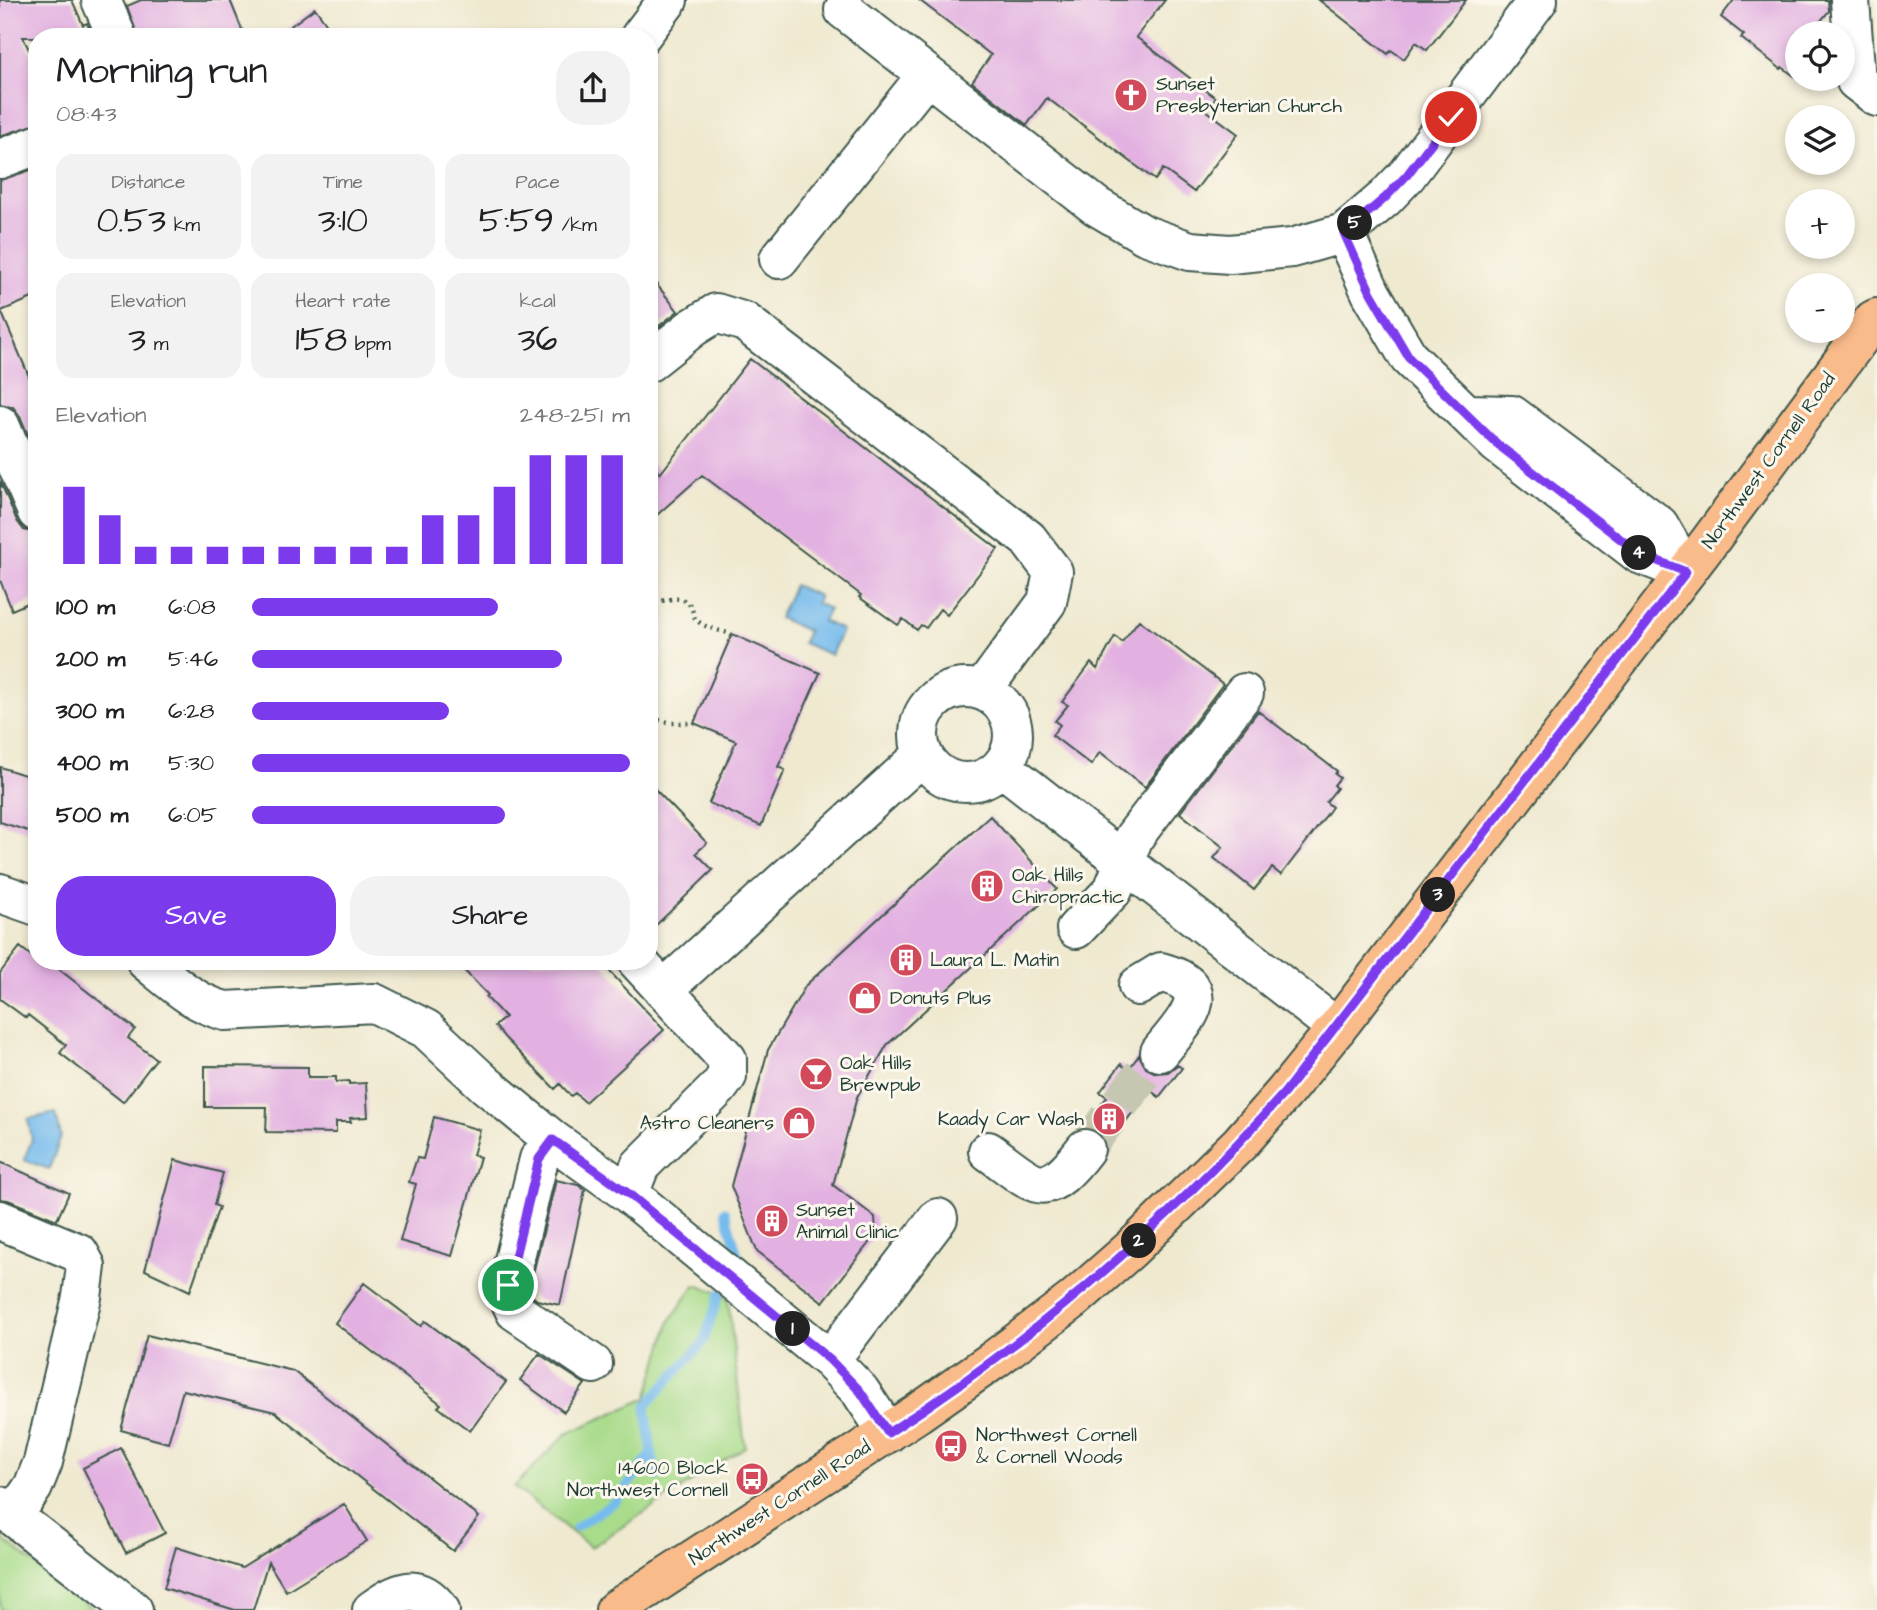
<!DOCTYPE html>
<meta charset="utf-8">
<style>
body{margin:0;font-family:"Architects Daughter",sans-serif;background:#f2f2f2;color:#202124;height:100vh;display:flex;flex-direction:column;font-size:26px;white-space:nowrap}
*{box-sizing:border-box;margin:0}
p{font-size:23px;color:#757577}
.icon{flex:none;width:38px;height:38px;fill:none;stroke:currentColor;stroke-width:2;stroke-linecap:round;stroke-linejoin:round}
.map{position:relative;flex:1;overflow:hidden}
.side{position:absolute;left:28px;top:28px;width:630px;height:942px;display:flex;flex-direction:column;background:#fff;border-radius:28px;box-shadow:0 4px 10px #0003}
.side>*{flex:none}
.fabs{position:absolute;left:1785px;top:21px;display:grid;gap:14px}
.fabs a{display:grid;place-items:center;width:70px;height:70px;border-radius:50%;background:#fff;box-shadow:0 4px 10px #0003;font-size:35px}
.pin{position:absolute;display:grid;place-items:center;width:60px;height:60px;color:#fff;margin:-30px;border:4px solid #fff;border-radius:50%;box-shadow:0 2px 7px #0007}
.km{position:absolute;width:35px;height:35px;margin:-18px;border-radius:50%;background:#222;color:#fff;font-size:19px;line-height:35px;text-align:center}
.round{display:grid;place-items:center;flex:none;width:74px;height:74px;border-radius:28px;background:#f2f2f2}
.summary{display:flex;align-items:center;justify-content:space-between;height:119px;padding:0 28px}
h1{font-size:38px;font-weight:600;line-height:52px}
.metrics{display:grid;grid-template-columns:repeat(3,1fr);gap:10px;height:119px;padding:7px 28px}
.metrics div{display:grid;align-content:center;border-radius:18px;background:#f2f2f2;text-align:center}
.metrics b{font-size:35px;font-weight:600}
.metrics small{font-size:19px;font-weight:400}
.metrics p{font-size:19px}
.chart{height:196px;padding:14px 28px}
.chart p{display:flex;justify-content:space-between}
.chart svg{width:100%;height:126px;margin-top:7px;stroke:#7c3aed;stroke-width:6}
.cta{display:flex;gap:14px;margin-top:auto;padding:14px 28px}
.cta a{flex:1;height:80px;border-radius:28px;background:#7c3aed;color:#fff;font-size:28px;font-weight:600;line-height:80px;text-align:center}
.cta a+a{background:#f2f2f2;color:#202124}
ul{padding:0 28px;list-style:none;font-size:23px}
li{display:grid;grid-template-columns:112px 84px 1fr;align-items:center;height:52px}
li i{height:18px;border-radius:9px;background:#7c3aed}
.map>svg:first-child{display:block}
.green{fill:#a8db8a;stroke:#648c5f;stroke-width:2}
.water{fill:#76bbed;stroke:#4a7c90;stroke-width:2}
.lines{fill:none;stroke-linecap:round;stroke-linejoin:round}
.stream{stroke:#76bbed;stroke-width:9}
.building{fill:#e2b0e1}
.minor-tunnel{stroke:#c5c7b1;stroke-width:38;stroke-dasharray:38 19;stroke-linecap:butt}
.minor-casing{stroke:#3e574b;stroke-width:42}
.major-casing{stroke:#3e574b;stroke-width:42}
.path{stroke:#3e574b;stroke-width:4.5;stroke-dasharray:2 5;stroke-linecap:butt}
.minor{stroke:#fff;stroke-width:38}
.major{stroke:#fabb8b;stroke-width:38}
.route-casing{stroke:#fff;stroke-width:14}
.route{stroke:#7c3aed;stroke-width:9}
.labels{text-anchor:middle;dominant-baseline:central;stroke-width:6;stroke-linejoin:round;paint-order:stroke}
.poi-label{font-size:19px;fill:#1f3d34;stroke:#fbf7ec;text-anchor:start}
.street-label{font-size:19px;fill:#1f3d34;stroke:#fbf7ec}
</style>
<div class="map">
<svg width="1877" height="1610" viewBox="0 0 1877 1610">
<rect width="100%" height="100%" fill="#fbf7ec"/>
<filter id="ink" filterUnits="userSpaceOnUse"><feTurbulence type="fractalNoise" baseFrequency=".0143" numOctaves="2"/><feDisplacementMap in="SourceGraphic" scale="14" xChannelSelector="R" yChannelSelector="G"/><feConvolveMatrix kernelMatrix="1 2 1 2 8 2 1 2 1" color-interpolation-filters="sRGB"/></filter>
<filter id="wash" filterUnits="userSpaceOnUse"><feTurbulence type="fractalNoise" baseFrequency=".00686" numOctaves="4" result="noise"/><feDisplacementMap in="SourceGraphic" scale="28" xChannelSelector="R" yChannelSelector="G"/><feGaussianBlur stdDeviation="1.57" result="paint"/><feColorMatrix in="noise" values="0 0 0 0 0 0 0 0 0 0 0 0 0 0 0 0 0 1.4 0 .05"/><feComposite in="paint" operator="in"/></filter>
<g filter="url(#wash)">
<rect width="100%" height="100%" fill="#efe9d0"/>
<!-- green -->
<path class="green" d="M695,1285l25,8 8,6 17,148 -154,100 -77,-60 52,-53 81,-36 23,-77z
M0,1537l94,73h-94z"/>
<!-- water -->
<path class="water" d="M794,585l25,11 -3,7 13,6 -6,12 19,9 -11,25 -28,-12 5,-12 -29,-13z
M56,1113l5,24 -12,32 -25,-9 8,-21 -4,-20z"/>
<g class="lines">
<!-- stream -->
<path class="stream" d="M725,1211l17,57
M652,1453l5,23
M576,1527l40,-26 36,-48 -6,-47 57,-63 17,-50"/>
</g>
<g id="blocks">
<!-- building -->
<path class="building" d="M0,0h72l11,25 4,-2 6,14h-70l14,30v57l-37,12z
M141,0h89l15,37h-107l-11,-31z
M919,0h246l-29,37 80,61 -10,12 32,24 -44,58 -31,-23 -8,11 -108,-82 -20,27 -55,-43 19,-27z
M1319,0h147l-39,50 -11,-8 -12,17 -13,-9 -3,4z
M1734,0h94l1,11 -18,22h-14v45l-15,-11 -1,2 -40,-31 3,-3 -23,-18z
M315,8l21,29h-60z
M37,168v128l-36,15 36,84v61l-17,-40 -7,-9 -13,-3v-224z
M649,275l29,36 -29,23z
M750,359l248,190 -51,66 -7,-6 -14,19 -5,-3 -4,5 -14,-11 -5,6 -39,-28 2,-2 -159,-120 -53,47v-62l11,14z
M0,481l17,40 7,9 13,3v66l-25,11 -12,-30z
M1139,620l84,64 -78,103 -45,-35 -9,13 -39,-30 8,-10 -5,-4 13,-16 -6,-3 29,-39 6,6 18,-33 7,6z
M732,634l88,39 -42,94 7,3 -24,56 -52,-23 27,-62 -42,-18z
M1258,711l79,60 -2,3 5,4 -6,7 3,3 -11,14 6,5 -18,25 -33,43 -9,-7 -18,22 -40,-32 9,-11 -43,-34z
M0,767l37,12v37l-6,16 -31,-10z
M649,783l58,60 -11,10 17,17 -64,62z
M990,816l67,73 -170,156 -30,52 -24,88 42,32 1,17 -53,68 -66,-51 -26,-65 37,-136 38,-65z
M20,947l27,21 4,-5 84,66 -7,9 28,21 -33,43 -63,-49 6,-8 -38,-30 -2,3 -26,-19v-26z
M455,961h145l64,69 -79,72 -10,-9 -4,3 -11,-12 -5,5 -50,-51 -10,-12 10,-9 -19,-20 2,-2z
M1139,1055l7,13 10,5 12,-1 9,-7 5,3 -23,29 -9,-7 -44,57 -1,-6 -6,-8 -10,-5h-6l24,-31 -7,-5 21,-28 7,6z
M205,1066l103,1v10h28v5l13,-1v3l17,-1 2,34 -18,1 1,4h-15v11l-70,-1 1,-25h-62z
M434,1117l46,13 -7,25 7,2 -28,99 -52,-15 16,-57 -7,-2 8,-24 6,1z
M175,1160l48,13 -9,32 5,2 -29,84 -45,-21z
M0,1162l69,31 -12,27 -49,-20 -8,-1z
M556,1180l22,5 7,5 -25,115 -23,-5 -5,-4 -2,-10z
M364,1283l57,43 4,-5 81,61 -36,49 -32,-24 3,-3 -106,-81z
M147,1335l146,36 186,146 -26,34 -178,-139 -92,-22 -15,53 -47,-13z
M539,1354l46,30 -21,28 -44,-32z
M121,1448l44,85 -39,20 -43,-85z
M344,1504l23,37 -81,50 -18,-29 -15,48h-18l-71,-22 12,-41 66,21z"/>
</g>
</g>
<g filter="url(#ink)">
<use href="#blocks" fill-opacity="0" stroke="#3e574b" stroke-width="2"/>
<g class="lines">
<!-- minor-tunnel -->
<path class="minor-tunnel" d="M1085,1149l75,-97"/>
<defs>
<path id="minor" d="M101,0l16,37
M1850,0l6,81 21,16
M844,10l252,196 49,29 45,16 40,3 62,-6 52,-15 41,-35 22,-23 131,-175
M640,37l28,-37
M0,159l37,-14
M1344,233l27,60 38,65 88,86 142,110 47,18
M779,259l148,-184
M649,362l43,-34 24,-15 29,9 283,217 25,33 -6,30 -64,87
M1467,414l45,1 147,110 27,47
M0,425l37,87
M919 735a47 47 0 1 1 94 0a47 47 0 1 1-94 0Z
M1002,767l335,261
M0,893l37,13
M1076,929l37,-39 21,-53 110,-144
M146,961c25,20 47,42 79,50l149,-8 52,26 60,56 67,55 76,54 201,166 30,31 28,42
M1138,986l23,-14c60,16 23,50 -1,80
M663,990l260,-235
M553,1140l-14,19 -31,126 2,15 5,11 78,53
M988,1151c48,34 55,53 97,-2
M629,1194l11,-28 79,-79 8,-11v-17l-90,-98
M0,1220l79,33 7,13 -4,31 -39,165 -10,25 -20,29
M830,1360l108,-142
M0,1506l133,104
M372,1610c25,-17 45,-31 68,0"/>
<path id="major" d="M615,1610l303,-197 77,-54 78,-59 58,-51 109,-106 45,-51 59,-73 365,-477 164,-222 4,-2"/>
</defs>
<!-- minor casing -->
<use href="#minor" class="minor-casing"/>
<!-- major casing -->
<use href="#major" class="major-casing"/>
<!-- path -->
<path class="path" d="M649,605c13,-4 34,-13 42,2 2,4 2,8 4,11 7,10 27,13 37,16
M649,711l6,8 17,4h22
M944,1435l7,11"/>
<!-- minor -->
<use href="#minor" class="minor"/>
<!-- major -->
<use href="#major" class="major"/>
</g>
</g>
<g class="lines" filter="url(#ink)">
<defs>
<path id="route" d="M508,1285l31,-126 14,-19 76,54 201,166 30,31 28,42c149,-96 279,-208 397,-341l401,-520 -46,-18 -143,-110 -88,-86 -38,-65 -27,-60 41,-35 22,-23 44,-58"/>
</defs>
<!-- route casing -->
<use href="#route" class="route-casing"/>
<!-- route -->
<use href="#route" class="route"/>
</g>
<!-- icons -->
<defs>
<symbol id="church-disc" viewBox="-11 -11 22 22"><circle r="9.5" fill="#d1495b" stroke="#fbf7ec"/><path d="M-1.2-6h2.4v3.5h3.3v2.4h-3.3V6h-2.4V-.1h-3.3v-2.4h3.3Z" fill="#fff"/></symbol>
<symbol id="building-disc" viewBox="-11 -11 22 22"><circle r="9.5" fill="#d1495b" stroke="#fbf7ec"/><path d="M-4-6H4V6H1V3H-1V6H-4ZM-2.5-4.3h1.7v1.8h-1.7ZM.8-4.3h1.7v1.8H.8ZM-2.5-1h1.7V.8h-1.7ZM.8-1h1.7V.8H.8Z" fill="#fff"/></symbol>
<symbol id="shop-disc" viewBox="-11 -11 22 22"><circle r="9.5" fill="#d1495b" stroke="#fbf7ec"/><path d="M-5-2.5h2.3a2.7 3.5 0 0 1 5.4 0H5L5.5 6h-11ZM-1.5-2.5h3a1.5 2.3 0 0 0-3 0Z" fill="#fff"/></symbol>
<symbol id="bar-disc" viewBox="-11 -11 22 22"><circle r="9.5" fill="#d1495b" stroke="#fbf7ec"/><path d="M-6-5H6L.8 .8V4.5H3.5V6h-7V4.5H-.8V.8Z" fill="#fff"/></symbol>
<symbol id="bus-disc" viewBox="-11 -11 22 22"><circle r="9.5" fill="#d1495b" stroke="#fbf7ec"/><path d="M-5-6H5V4H4V6H2V4H-2V6H-4V4H-5ZM-3.5-4V0h7V-4ZM-3.5 1.2v1.5H-2V1.2ZM2 1.2v1.5H3.5V1.2Z" fill="#fff"/></symbol>
</defs>
<g fill-rule="evenodd">
<use href="#church-disc" x="1112" y="76" width="38" height="38"/>
<use href="#building-disc" x="968" y="867" width="38" height="38"/>
<use href="#building-disc" x="887" y="941" width="38" height="38"/>
<use href="#shop-disc" x="846" y="979" width="38" height="38"/>
<use href="#bar-disc" x="797" y="1055" width="38" height="38"/>
<use href="#building-disc" x="1090" y="1100" width="38" height="38"/>
<use href="#shop-disc" x="780" y="1104" width="38" height="38"/>
<use href="#building-disc" x="753" y="1202" width="38" height="38"/>
<use href="#bus-disc" x="932" y="1427" width="38" height="38"/>
<use href="#bus-disc" x="733" y="1460" width="38" height="38"/>
</g>
<g class="labels">
<!-- poi labels -->
<g class="poi-label">
<text x="1156" y="84">Sunset<tspan x="1156" dy="22">Presbyterian Church</tspan></text>
<text x="1012" y="875">Oak Hills<tspan x="1012" dy="22">Chiropractic</tspan></text>
<text x="930" y="960">Laura L. Matin</text>
<text x="890" y="998">Donuts Plus</text>
<text x="840" y="1063">Oak Hills<tspan x="840" dy="22">Brewpub</tspan></text>
<text x="1084" y="1119" text-anchor="end">Kaady Car Wash</text>
<text x="774" y="1123" text-anchor="end">Astro Cleaners</text>
<text x="796" y="1210">Sunset<tspan x="796" dy="22">Animal Clinic</tspan></text>
<text x="976" y="1435">Northwest Cornell<tspan x="976" dy="22">&amp; Cornell Woods</tspan></text>
<text x="728" y="1468" text-anchor="end">14600 Block<tspan x="728" dy="22">Northwest Cornell</tspan></text>
</g>
<!-- street labels -->
<g class="street-label">
<text transform="translate(1769 461) rotate(-54)">Northwest Cornell Road</text>
<text transform="translate(780 1503) rotate(-33)">Northwest Cornell Road</text>
</g>
</g>
</svg>
<div class="fabs">
<a><svg class="icon" aria-label="locate" viewBox="0 0 24 24"><circle cx="12" cy="12" r="6"/><path d="M12 2v4M12 18v4M2 12h4M18 12h4"/></svg></a>
<a><svg class="icon" aria-label="layers" viewBox="0 0 24 24"><path d="M12 4l9 5-9 5-9-5zM3 14l9 5 9-5"/></svg></a>
<a>+</a>
<a>−</a>
</div>
<div class="pin" style="left:508px;top:1285px;background:#1e9e55"><svg class="icon" aria-label="arrive" viewBox="0 0 24 24"><path d="M6 21V4h12l-3 4 3 4H6"/></svg></div>
<div class="pin" style="left:1451px;top:117px;background:#d93025"><svg class="icon" aria-label="check" viewBox="0 0 24 24"><path d="M5 12l5 5 9-10"/></svg></div>
<b class="km" style="left:793px;top:1329px">1</b>
<b class="km" style="left:1139px;top:1241px">2</b>
<b class="km" style="left:1438px;top:895px">3</b>
<b class="km" style="left:1639px;top:553px">4</b>
<b class="km" style="left:1355px;top:223px">5</b>
<section class="side">
<div class="summary"><div><h1>Morning run</h1><p>08:43</p></div><a class="round"><svg class="icon" aria-label="share" viewBox="0 0 24 24"><path d="M12 15V3M7 8l5-5 5 5M5 13v7h14v-7"/></svg></a></div>
<div class="metrics">
<div><p>Distance</p><b>0.53<small> km</small></b></div>
<div><p>Time</p><b>3:10</b></div>
<div><p>Pace</p><b>5:59<small> /km</small></b></div>
</div>
<div class="metrics">
<div><p>Elevation</p><b>3<small> m</small></b></div>
<div><p>Heart rate</p><b>158<small> bpm</small></b></div>
<div><p>kcal</p><b>36</b></div>
</div>
<div class="chart"><p><span>Elevation</span>248–251 m</p>
<svg viewBox="0 0 160 44" preserveAspectRatio="none"><path d="M5 44V17M15 44V27M25 44V38M35 44V38M45 44V38M55 44V38M65 44V38M75 44V38M85 44V38M95 44V38M105 44V27M115 44V27M125 44V17M135 44V6M145 44V6M155 44V6"/></svg>
</div>
<ul>
<li><b>100 m</b>6:08<i style="width:65%"></i></li>
<li><b>200 m</b>5:46<i style="width:82%"></i></li>
<li><b>300 m</b>6:28<i style="width:52%"></i></li>
<li><b>400 m</b>5:30<i style="width:100%"></i></li>
<li><b>500 m</b>6:05<i style="width:67%"></i></li>
</ul>
<div class="cta"><a>Save</a><a>Share</a></div>
</section>
</div>
